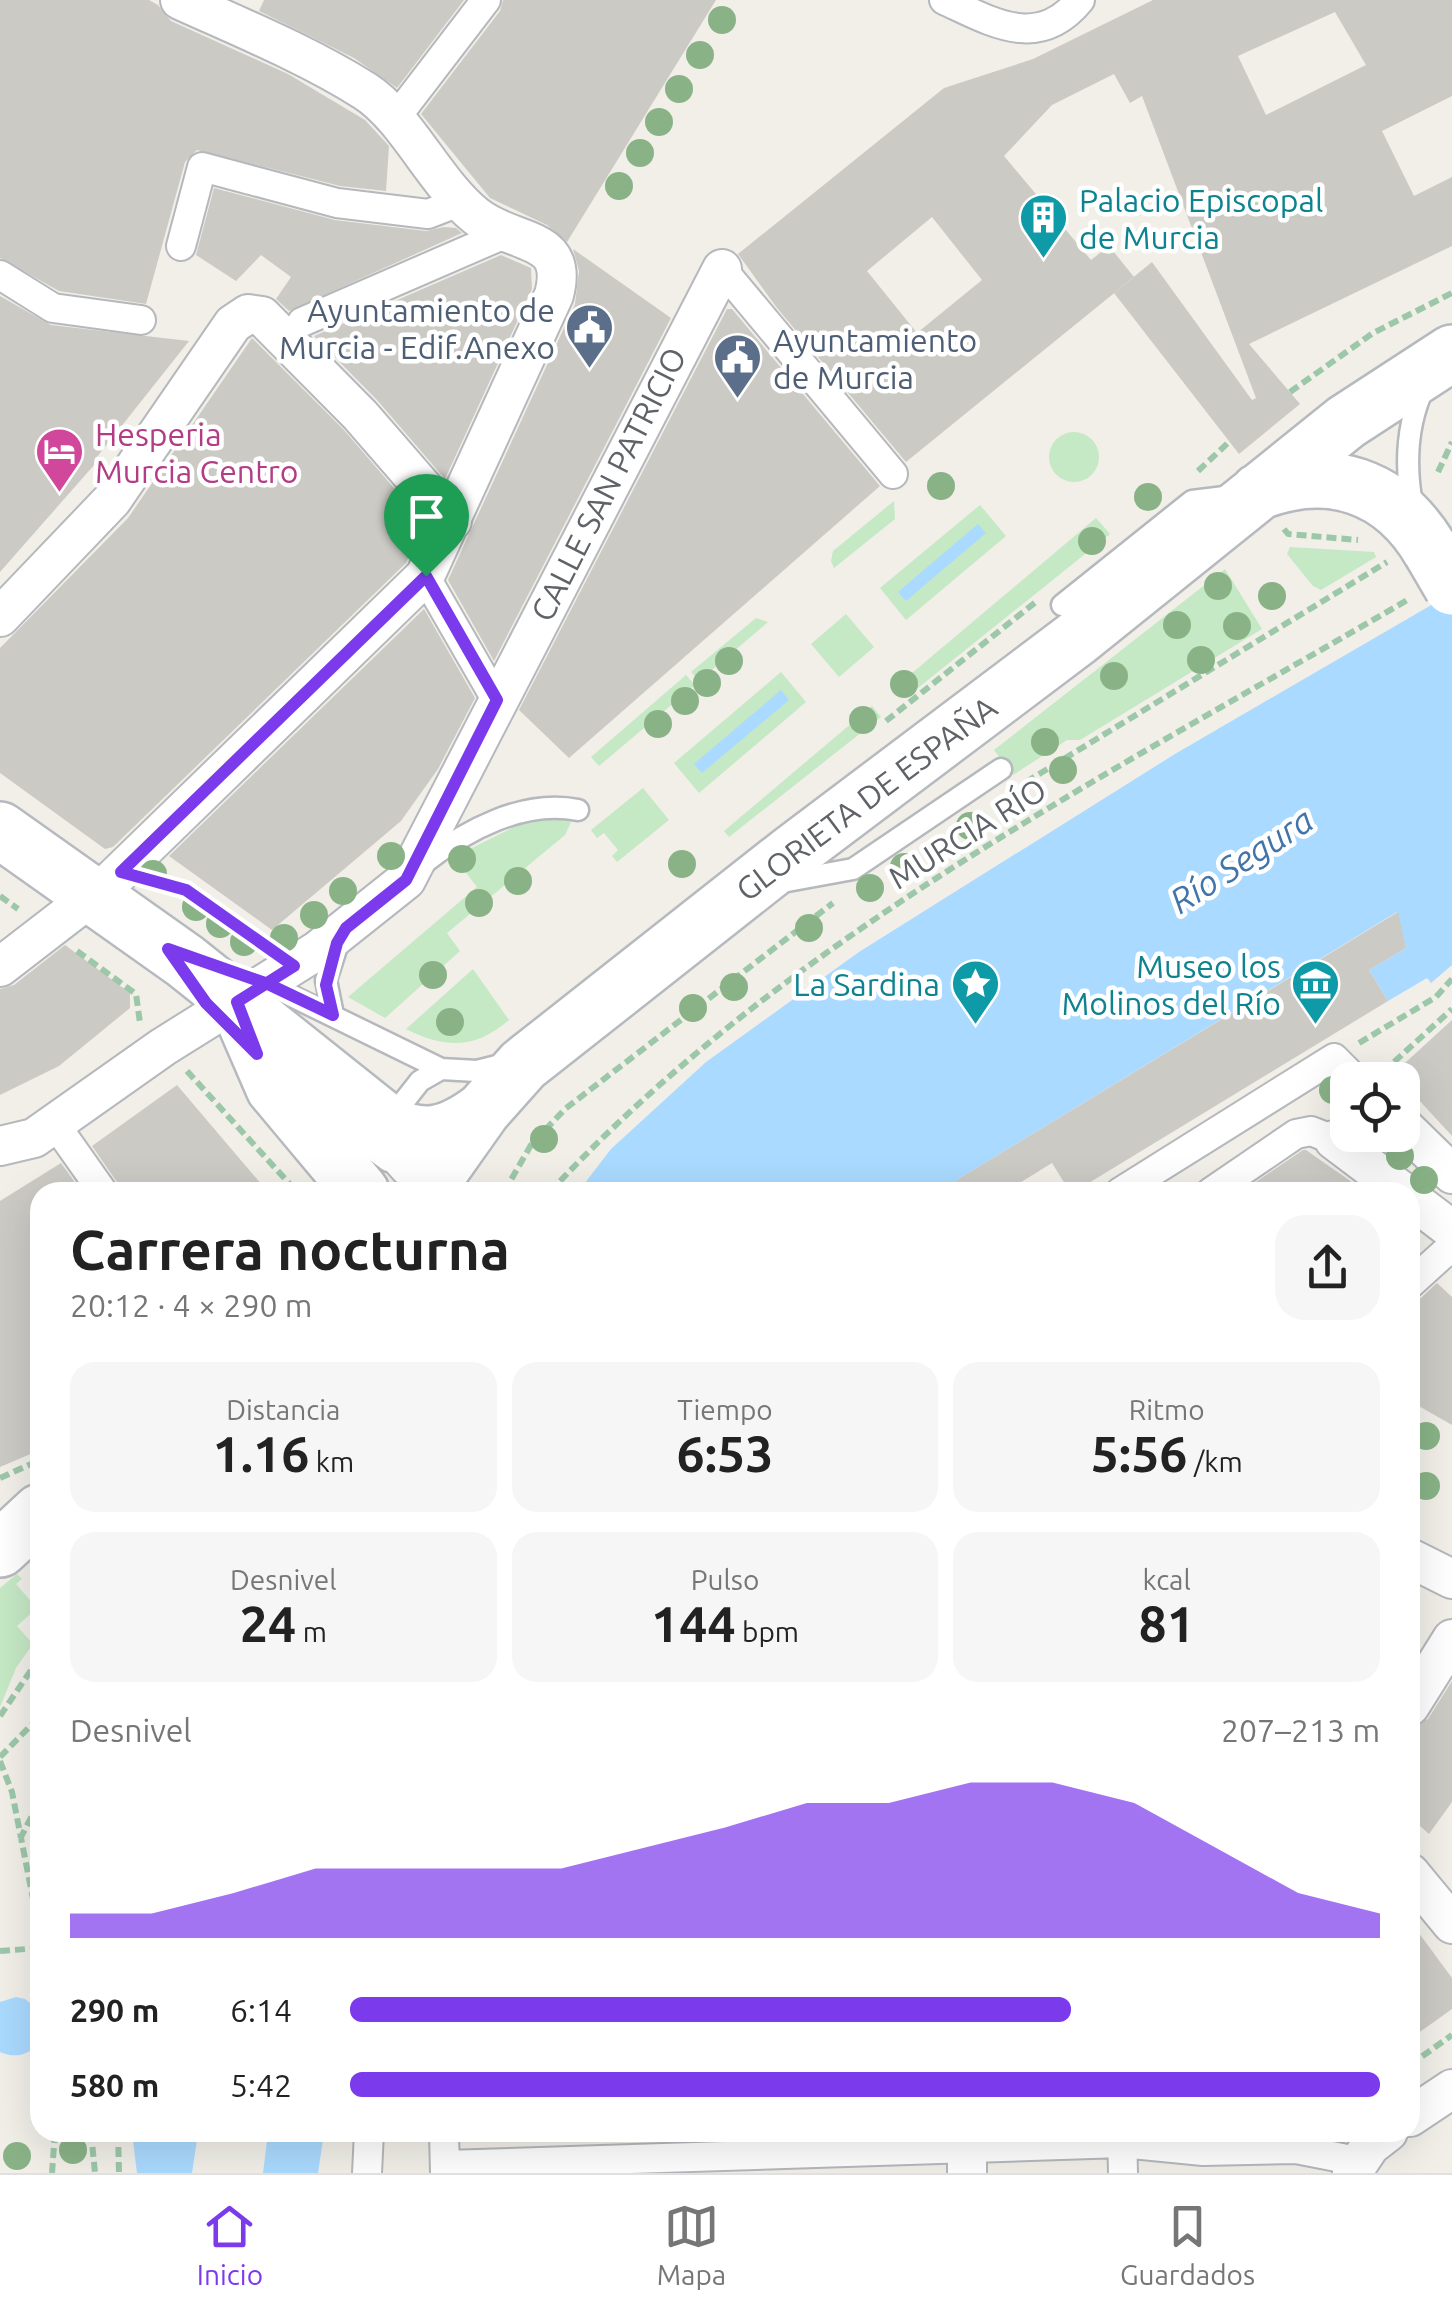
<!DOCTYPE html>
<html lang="es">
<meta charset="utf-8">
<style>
body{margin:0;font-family:Ubuntu,sans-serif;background:#f6f6f6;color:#222;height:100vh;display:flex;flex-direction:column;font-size:38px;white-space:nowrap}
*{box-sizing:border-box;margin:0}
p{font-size:32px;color:#767676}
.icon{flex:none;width:55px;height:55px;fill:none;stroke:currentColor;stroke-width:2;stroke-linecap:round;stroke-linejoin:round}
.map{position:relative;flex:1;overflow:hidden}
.sheet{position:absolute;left:30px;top:1182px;width:1390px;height:960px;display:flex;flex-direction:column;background:#fff;border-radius:30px;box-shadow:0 10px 40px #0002}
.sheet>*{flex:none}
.controls{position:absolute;left:1330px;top:1062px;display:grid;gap:20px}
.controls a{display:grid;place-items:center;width:90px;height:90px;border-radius:20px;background:#fff;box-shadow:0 10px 40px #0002;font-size:50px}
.pin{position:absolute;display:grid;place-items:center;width:85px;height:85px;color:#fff;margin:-102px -42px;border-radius:50% 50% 50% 0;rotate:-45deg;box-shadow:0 0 10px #0007}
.pin .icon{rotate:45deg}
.round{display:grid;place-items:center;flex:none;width:105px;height:105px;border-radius:30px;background:#f6f6f6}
.head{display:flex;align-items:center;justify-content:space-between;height:170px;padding:0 40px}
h1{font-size:55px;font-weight:700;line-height:75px}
.metrics{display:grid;grid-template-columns:repeat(3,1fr);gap:15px;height:170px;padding:10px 40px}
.metrics div{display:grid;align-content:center;border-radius:25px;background:#f6f6f6;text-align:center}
.metrics b{font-size:50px;font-weight:700}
.metrics small{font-size:28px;font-weight:400}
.metrics p{font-size:28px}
.chart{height:280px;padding:20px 40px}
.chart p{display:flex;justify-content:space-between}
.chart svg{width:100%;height:180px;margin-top:10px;fill:#7c3aed;opacity:.7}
ul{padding:0 40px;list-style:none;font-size:32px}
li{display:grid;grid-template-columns:160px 120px 1fr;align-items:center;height:75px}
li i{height:25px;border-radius:12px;background:#7c3aed}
.dock{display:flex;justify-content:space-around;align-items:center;height:140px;border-top:2px solid #e0e0e0;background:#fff;font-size:28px;color:#767676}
.dock a{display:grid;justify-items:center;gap:5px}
.dock .active{color:#7c3aed}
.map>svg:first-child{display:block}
.green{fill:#c5e8c5}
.water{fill:#aadaff}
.building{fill:#cccac5;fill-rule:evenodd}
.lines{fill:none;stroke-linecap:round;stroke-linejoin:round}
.service-casing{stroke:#b5b8bc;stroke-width:25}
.pedestrian-casing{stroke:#b5b8bc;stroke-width:32}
.minor-casing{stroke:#b5b8bc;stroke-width:42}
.secondary-casing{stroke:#b6babf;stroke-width:60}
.path{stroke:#9cc7a9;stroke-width:6;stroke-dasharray:10 5;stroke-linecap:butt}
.service{stroke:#fff;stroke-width:20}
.pedestrian{stroke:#fff;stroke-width:28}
.minor{stroke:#fff;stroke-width:38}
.secondary{stroke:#fff;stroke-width:55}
.secondary-bridge-casing{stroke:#b6babf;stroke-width:60;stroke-linecap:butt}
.secondary-bridge{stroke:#fff;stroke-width:55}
.tree{fill:#89b387}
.route-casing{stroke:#fff;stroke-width:20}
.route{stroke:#7c3aed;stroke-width:12}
.labels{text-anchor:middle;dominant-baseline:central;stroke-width:9;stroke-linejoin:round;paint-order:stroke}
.culture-label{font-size:32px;fill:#0d838f;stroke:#fff;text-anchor:end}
.service-label{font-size:32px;fill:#4e5e75;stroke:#fff;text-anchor:end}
.hotel-label{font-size:32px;fill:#b23c85;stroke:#fff;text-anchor:start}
.street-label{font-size:32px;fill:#5f6368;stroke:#fff}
.water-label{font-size:35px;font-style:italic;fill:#4174aa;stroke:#fff}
</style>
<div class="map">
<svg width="1452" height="2173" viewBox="0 0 1452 2173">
<rect width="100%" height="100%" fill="#f1efe8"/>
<!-- green -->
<path class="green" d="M1049 457a25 25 0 1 1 50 0a25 25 0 1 1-50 0Z
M894,501l1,18 -61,49 -3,-7 2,-10z
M980,505l26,31 -100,84 -26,-32z
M1096,518l14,16 -202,162 -9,-12z
M1290,547l84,5 2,5 -55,33 -8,-4 -26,-32z
M1225,569l37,60 -182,111h-13l-54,35 -19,-25z
M846,614l28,33 -35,30 -28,-33z
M756,618l12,4 -69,59 -8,-9z
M781,672l25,30 -107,91 -25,-30z
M686,675l9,10 -96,81 -8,-9z
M872,706l9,11 -152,120 -5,-6z
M643,788l26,32 -52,42 -5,-6 6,-6 -14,-17 -7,5 -6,-8z
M558,818l13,4 -6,13 -118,98 13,18 -75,67 -37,-21 129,-110 -23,-30 64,-32z
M473,969l36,51c-34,29 -63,29 -103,9z
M17,1574l5,5 -6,5 21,24 -20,18 16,18 -17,24 -16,39v-119z"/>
<!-- water -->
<path class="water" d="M978,524l8,9 -80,68 -8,-9z
M1452,593v372l-21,18 -4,-5 -39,23 -19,-31 37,-22 -9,-36 -460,280h-359l33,-43 95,-87 153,-110 316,-198z
M781,690l8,10 -87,73 -8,-9z
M16,1997l9,2 14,11 1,31c-10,14 -24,18 -40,11v-50z
M132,2133h66l-6,40h-55z
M268,2133h56l-6,40h-55z"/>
<!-- building -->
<path class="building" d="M0,0h149l9,5 13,16 117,53 77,46 24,26 -3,45 -46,-5 -143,-36 -12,12 -39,142 -87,-13 -59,-33z
M264,0h200l-67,88 -43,-30 -95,-47z
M503,0h213l-149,242 -20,-17 -57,-27 -69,-84 79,-103z
M1153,0h299v96l-70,35 32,65 38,-19v69l-203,98 51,60 -61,50 -125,-161 38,-31 100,138 4,-2 -114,-302 -12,7 -16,-29 -62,31 -48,51 87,104 18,-14 25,31 -228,185 -129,-154 -39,-54 206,-166 89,-29zM1335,12l31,53 -100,50 -28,-59zM932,217l50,63 -65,53 -50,-62z
M214,188l121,32 91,11 18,-4 12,1 6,5 -173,78 -13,-12 15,-22 -30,-22 -25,26 -40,-26z
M573,249l98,69 -177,343 -46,-81 127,-276 4,-33z
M501,255l30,13 1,21 -87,190 -68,-79 -63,-64z
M0,296l51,29 138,16 -92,116 5,-1 -102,116z
M727,309h5l148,177 -311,272 -50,-48z
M252,338l92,92 80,93 -18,40 -293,284 -8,2 -105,-76v-125l128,-130z
M424,609l51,89 -37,71 -37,52 -129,109 -103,-74z
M1398,912l8,36 -37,22 19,31 -314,191h-4l-18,-29 -47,29h-68z
M65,945l65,48v15l-71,58 -59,29v-106l14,-4z
M1452,1020v116l-58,-63z
M177,1085l91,107h-148l-3,-10 -25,-36z
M1303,1150h3l60,42h-125z
M61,1163l21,29h-42v258l-40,17v-266z
M1437,1283l15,14v128l-42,-24v-100l11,-3z
M1452,1681v121l-23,32 -19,-17v-89l18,-9z
M1410,1921l42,57v31l-42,30z"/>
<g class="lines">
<defs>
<path id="service" d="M1413,510c-8,-41 -7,-85 11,-123
M1062,605l130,-104 41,-5
M424,863c42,-33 100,-64 154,-53
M782,882l71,-13 148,-100
M261,981l180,88 36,2 28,-7
M333,1015l-7,-35 13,-40
M331,1119l57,42
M390,1119l30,-38 21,-12"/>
<path id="pedestrian" d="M944,0c48,22 94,51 136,0
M394,120l92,-120
M181,246l21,-79 135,36 91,11 31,-12
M722,269l171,205
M0,275l53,33 88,12
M302,322l205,-89
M425,576l72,125
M55,1124l48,68
M1120,1192l214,-134 22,22
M1211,1192l85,-58 15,-3 23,9
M1410,1284l42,-38
M444,2132l1,41
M1122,2132l1,41
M445,2165l677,-22 81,8 93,-2 61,12
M367,2173l2,-41"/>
<path id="minor" d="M0,617l112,-117 121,-176 15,-10 14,2 98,99 92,106
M0,967l109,-84 316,-307 129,-281c16,-61 -40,-49 -78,-79 -43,-35 -69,-98 -111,-125 -57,-36 -123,-63 -185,-91
M366,1119l43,48 35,25
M1402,1125l50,49
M1334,1140l69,52
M0,1146l34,-8 129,-91 155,-97 88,-70 316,-611
M1410,1198l42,32
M1410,1558l42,21
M1410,1706l42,-67
M1410,1873l42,51
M1410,2117l42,-28
M967,2132v41
M1352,2173l18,-27 18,-14"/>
<path id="secondary" d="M1258,492c72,-28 135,-6 173,59
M0,830l185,131 203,162c36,20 63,11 95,-13
M238,1005l36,83 87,104
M425,1192l58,-82 40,-45 269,-212 284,-214 270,-217 106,-69
M0,1549l40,-37"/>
</defs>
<!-- service casing -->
<use href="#service" class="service-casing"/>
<!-- pedestrian casing -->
<use href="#pedestrian" class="pedestrian-casing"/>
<!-- minor casing -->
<use href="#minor" class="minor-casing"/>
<!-- secondary casing -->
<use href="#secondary" class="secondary-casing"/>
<!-- path -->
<path class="path" d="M1290,392l83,-59 79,-40
M1198,471l31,-29
M1438,472l14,-30
M1284,529l4,5 70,6
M886,721l151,-120
M1026,782l361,-220
M158,882l28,8 76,54
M0,896l18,13
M77,951l59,43 4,29
M1359,1043l77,-46 16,-18
M187,1071l110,121
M1383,1072l69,-63
M504,1192l27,-47 34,-36 268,-206
M550,1192c233,-253 565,-421 859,-593
M0,1478l40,-18
M0,1716l40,-59
M0,1757l40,-41
M0,1761l12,31 22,112 6,9
M20,1839l20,-39
M0,1951l40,-3
M1410,2065l42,-30
M91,2132l4,41
M118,2132l1,41
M52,2173l3,-41"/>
<!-- service -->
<use href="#service" class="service"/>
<!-- pedestrian -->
<use href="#pedestrian" class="pedestrian"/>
<!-- minor -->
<use href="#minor" class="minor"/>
<!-- secondary -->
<use href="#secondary" class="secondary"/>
<defs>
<path id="secondary-bridge" d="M1431,551l21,36"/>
</defs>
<!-- secondary-bridge casing -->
<use href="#secondary-bridge" class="secondary-bridge-casing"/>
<!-- secondary-bridge -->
<use href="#secondary-bridge" class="secondary-bridge"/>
</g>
<!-- trees -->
<g class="tree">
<circle cx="722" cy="20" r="14"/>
<circle cx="700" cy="55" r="14"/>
<circle cx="679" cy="89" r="14"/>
<circle cx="659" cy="122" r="14"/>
<circle cx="640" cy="153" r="14"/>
<circle cx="619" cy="186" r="14"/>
<circle cx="941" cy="486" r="14"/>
<circle cx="1148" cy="497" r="14"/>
<circle cx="1092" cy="541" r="14"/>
<circle cx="1218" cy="586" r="14"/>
<circle cx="1272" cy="596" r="14"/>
<circle cx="1177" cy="625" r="14"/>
<circle cx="1237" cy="626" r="14"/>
<circle cx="1201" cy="660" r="14"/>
<circle cx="729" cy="661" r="14"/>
<circle cx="1114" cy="676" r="14"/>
<circle cx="707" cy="683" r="14"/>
<circle cx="904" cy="684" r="14"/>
<circle cx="685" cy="701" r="14"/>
<circle cx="863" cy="720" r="14"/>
<circle cx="658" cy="724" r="14"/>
<circle cx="1045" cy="742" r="14"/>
<circle cx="1063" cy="770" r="14"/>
<circle cx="970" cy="826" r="14"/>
<circle cx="391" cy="856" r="14"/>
<circle cx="462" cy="859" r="14"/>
<circle cx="682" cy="864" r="14"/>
<circle cx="904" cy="867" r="14"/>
<circle cx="153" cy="874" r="14"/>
<circle cx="518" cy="881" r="14"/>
<circle cx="870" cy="888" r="14"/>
<circle cx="343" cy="891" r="14"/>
<circle cx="479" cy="903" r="14"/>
<circle cx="196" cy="907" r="14"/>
<circle cx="314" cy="915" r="14"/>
<circle cx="220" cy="924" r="14"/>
<circle cx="809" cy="928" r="14"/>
<circle cx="284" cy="938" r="14"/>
<circle cx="244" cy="942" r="14"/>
<circle cx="433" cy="975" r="14"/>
<circle cx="734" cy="987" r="14"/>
<circle cx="693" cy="1008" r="14"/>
<circle cx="450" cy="1022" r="14"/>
<circle cx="1333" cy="1090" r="14"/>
<circle cx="544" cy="1139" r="14"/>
<circle cx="1400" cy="1156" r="14"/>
<circle cx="1424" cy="1180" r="14"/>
<circle cx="1426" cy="1436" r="14"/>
<circle cx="1426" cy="1486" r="14"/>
<circle cx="73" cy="2150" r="14"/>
<circle cx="17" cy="2156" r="14"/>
</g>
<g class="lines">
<defs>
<path id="route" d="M426,576l-305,296 65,18 108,76 -57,36 20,52 -51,-51 -38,-54 100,35 65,31 -7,-30 11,-42 9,-15 60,-48 91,-180 -71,-124"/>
</defs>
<!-- route casing -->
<use href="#route" class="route-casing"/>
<!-- route -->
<use href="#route" class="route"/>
</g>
<!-- icons -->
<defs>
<symbol id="building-pin" viewBox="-11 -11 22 30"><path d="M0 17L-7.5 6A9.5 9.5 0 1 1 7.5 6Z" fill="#0f9aa8" stroke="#fff"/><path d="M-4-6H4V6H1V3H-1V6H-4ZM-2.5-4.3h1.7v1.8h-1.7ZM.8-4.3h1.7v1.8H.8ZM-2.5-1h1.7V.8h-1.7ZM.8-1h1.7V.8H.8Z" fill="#fff"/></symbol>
<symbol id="civic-pin" viewBox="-11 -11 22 30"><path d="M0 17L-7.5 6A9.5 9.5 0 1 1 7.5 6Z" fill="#5c6f8a" stroke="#fff"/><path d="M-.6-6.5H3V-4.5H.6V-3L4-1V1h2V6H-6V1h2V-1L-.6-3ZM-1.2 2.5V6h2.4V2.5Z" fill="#fff"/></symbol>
<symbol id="hotel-pin" viewBox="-11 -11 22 30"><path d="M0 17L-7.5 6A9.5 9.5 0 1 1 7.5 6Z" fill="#d1479c" stroke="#fff"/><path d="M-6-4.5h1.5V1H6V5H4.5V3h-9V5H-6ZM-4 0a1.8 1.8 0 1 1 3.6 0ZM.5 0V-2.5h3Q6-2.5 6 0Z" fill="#fff"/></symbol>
<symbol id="sight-pin" viewBox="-11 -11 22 30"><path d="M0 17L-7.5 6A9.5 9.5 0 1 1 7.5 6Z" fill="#0f9aa8" stroke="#fff"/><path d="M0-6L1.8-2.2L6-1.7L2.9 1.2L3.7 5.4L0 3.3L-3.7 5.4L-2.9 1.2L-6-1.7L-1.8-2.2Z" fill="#fff"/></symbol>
<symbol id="museum-pin" viewBox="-11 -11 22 30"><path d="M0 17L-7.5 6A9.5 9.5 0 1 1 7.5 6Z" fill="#0f9aa8" stroke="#fff"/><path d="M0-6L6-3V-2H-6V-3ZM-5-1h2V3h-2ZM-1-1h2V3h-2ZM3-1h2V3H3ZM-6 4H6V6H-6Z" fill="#fff"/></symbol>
</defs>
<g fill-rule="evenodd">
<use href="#building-pin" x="1016" y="190" width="55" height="75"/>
<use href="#civic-pin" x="562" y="300" width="55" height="75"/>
<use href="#civic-pin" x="710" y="330" width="55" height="75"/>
<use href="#hotel-pin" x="32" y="424" width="55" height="75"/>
<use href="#sight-pin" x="948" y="956" width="55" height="75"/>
<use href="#museum-pin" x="1288" y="956" width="55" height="75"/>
</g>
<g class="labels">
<!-- culture labels -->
<g class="culture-label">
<text x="1079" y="200" text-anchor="start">Palacio Episcopal<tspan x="1079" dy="37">de Murcia</tspan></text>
<text x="1281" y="966">Museo los<tspan x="1281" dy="37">Molinos del Río</tspan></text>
<text x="940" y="984">La Sardina</text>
</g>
<!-- service labels -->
<g class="service-label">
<text x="555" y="310">Ayuntamiento de<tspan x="555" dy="37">Murcia - Edif.Anexo</tspan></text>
<text x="773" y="340" text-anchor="start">Ayuntamiento<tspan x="773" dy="37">de Murcia</tspan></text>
</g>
<!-- hotel labels -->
<g class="hotel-label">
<text x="95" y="434">Hesperia<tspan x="95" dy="37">Murcia Centro</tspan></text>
</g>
<!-- street labels -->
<g class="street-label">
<text transform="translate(608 484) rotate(-63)">CALLE SAN PATRICIO</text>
<text transform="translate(866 798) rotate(-37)">GLORIETA DE ESPAÑA</text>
<text transform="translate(967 833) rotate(-32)">MURCIA RÍO</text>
</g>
<!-- water labels -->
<g class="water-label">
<text transform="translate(1241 860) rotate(-33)">Río Segura</text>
</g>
</g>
</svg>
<div class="controls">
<a><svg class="icon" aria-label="locate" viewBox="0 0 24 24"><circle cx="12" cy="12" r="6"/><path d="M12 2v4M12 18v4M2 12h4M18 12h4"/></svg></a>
</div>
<div class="pin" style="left:426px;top:576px;background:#1e9e55"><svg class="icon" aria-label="arrive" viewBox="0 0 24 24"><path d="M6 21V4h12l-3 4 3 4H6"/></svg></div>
<section class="sheet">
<div class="head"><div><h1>Carrera nocturna</h1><p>20:12 · 4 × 290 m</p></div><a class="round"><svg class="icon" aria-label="share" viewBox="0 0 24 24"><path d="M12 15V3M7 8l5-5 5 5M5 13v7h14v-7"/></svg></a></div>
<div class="metrics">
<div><p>Distancia</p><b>1.16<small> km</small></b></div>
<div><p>Tiempo</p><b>6:53</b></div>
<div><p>Ritmo</p><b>5:56<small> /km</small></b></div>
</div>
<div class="metrics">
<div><p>Desnivel</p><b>24<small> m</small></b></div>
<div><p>Pulso</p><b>144<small> bpm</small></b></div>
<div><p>kcal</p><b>81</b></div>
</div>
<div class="chart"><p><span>Desnivel</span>207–213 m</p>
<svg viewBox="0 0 160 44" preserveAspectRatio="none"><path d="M0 44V38L10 38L20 33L30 27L40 27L50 27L60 27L70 22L80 17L90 11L100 11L110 6L120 6L130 11L140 22L150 33L160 38V44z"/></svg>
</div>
<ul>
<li><b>290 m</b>6:14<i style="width:70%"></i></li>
<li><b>580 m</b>5:42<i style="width:100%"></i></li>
</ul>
</section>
</div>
<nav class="dock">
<a class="active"><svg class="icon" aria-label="home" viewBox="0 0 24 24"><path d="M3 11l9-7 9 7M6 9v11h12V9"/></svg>Inicio</a>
<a><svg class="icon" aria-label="map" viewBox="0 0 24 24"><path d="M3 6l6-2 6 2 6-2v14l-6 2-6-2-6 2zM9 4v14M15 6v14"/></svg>Mapa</a>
<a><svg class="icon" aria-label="saved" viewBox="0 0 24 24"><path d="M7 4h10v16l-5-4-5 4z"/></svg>Guardados</a>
</nav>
